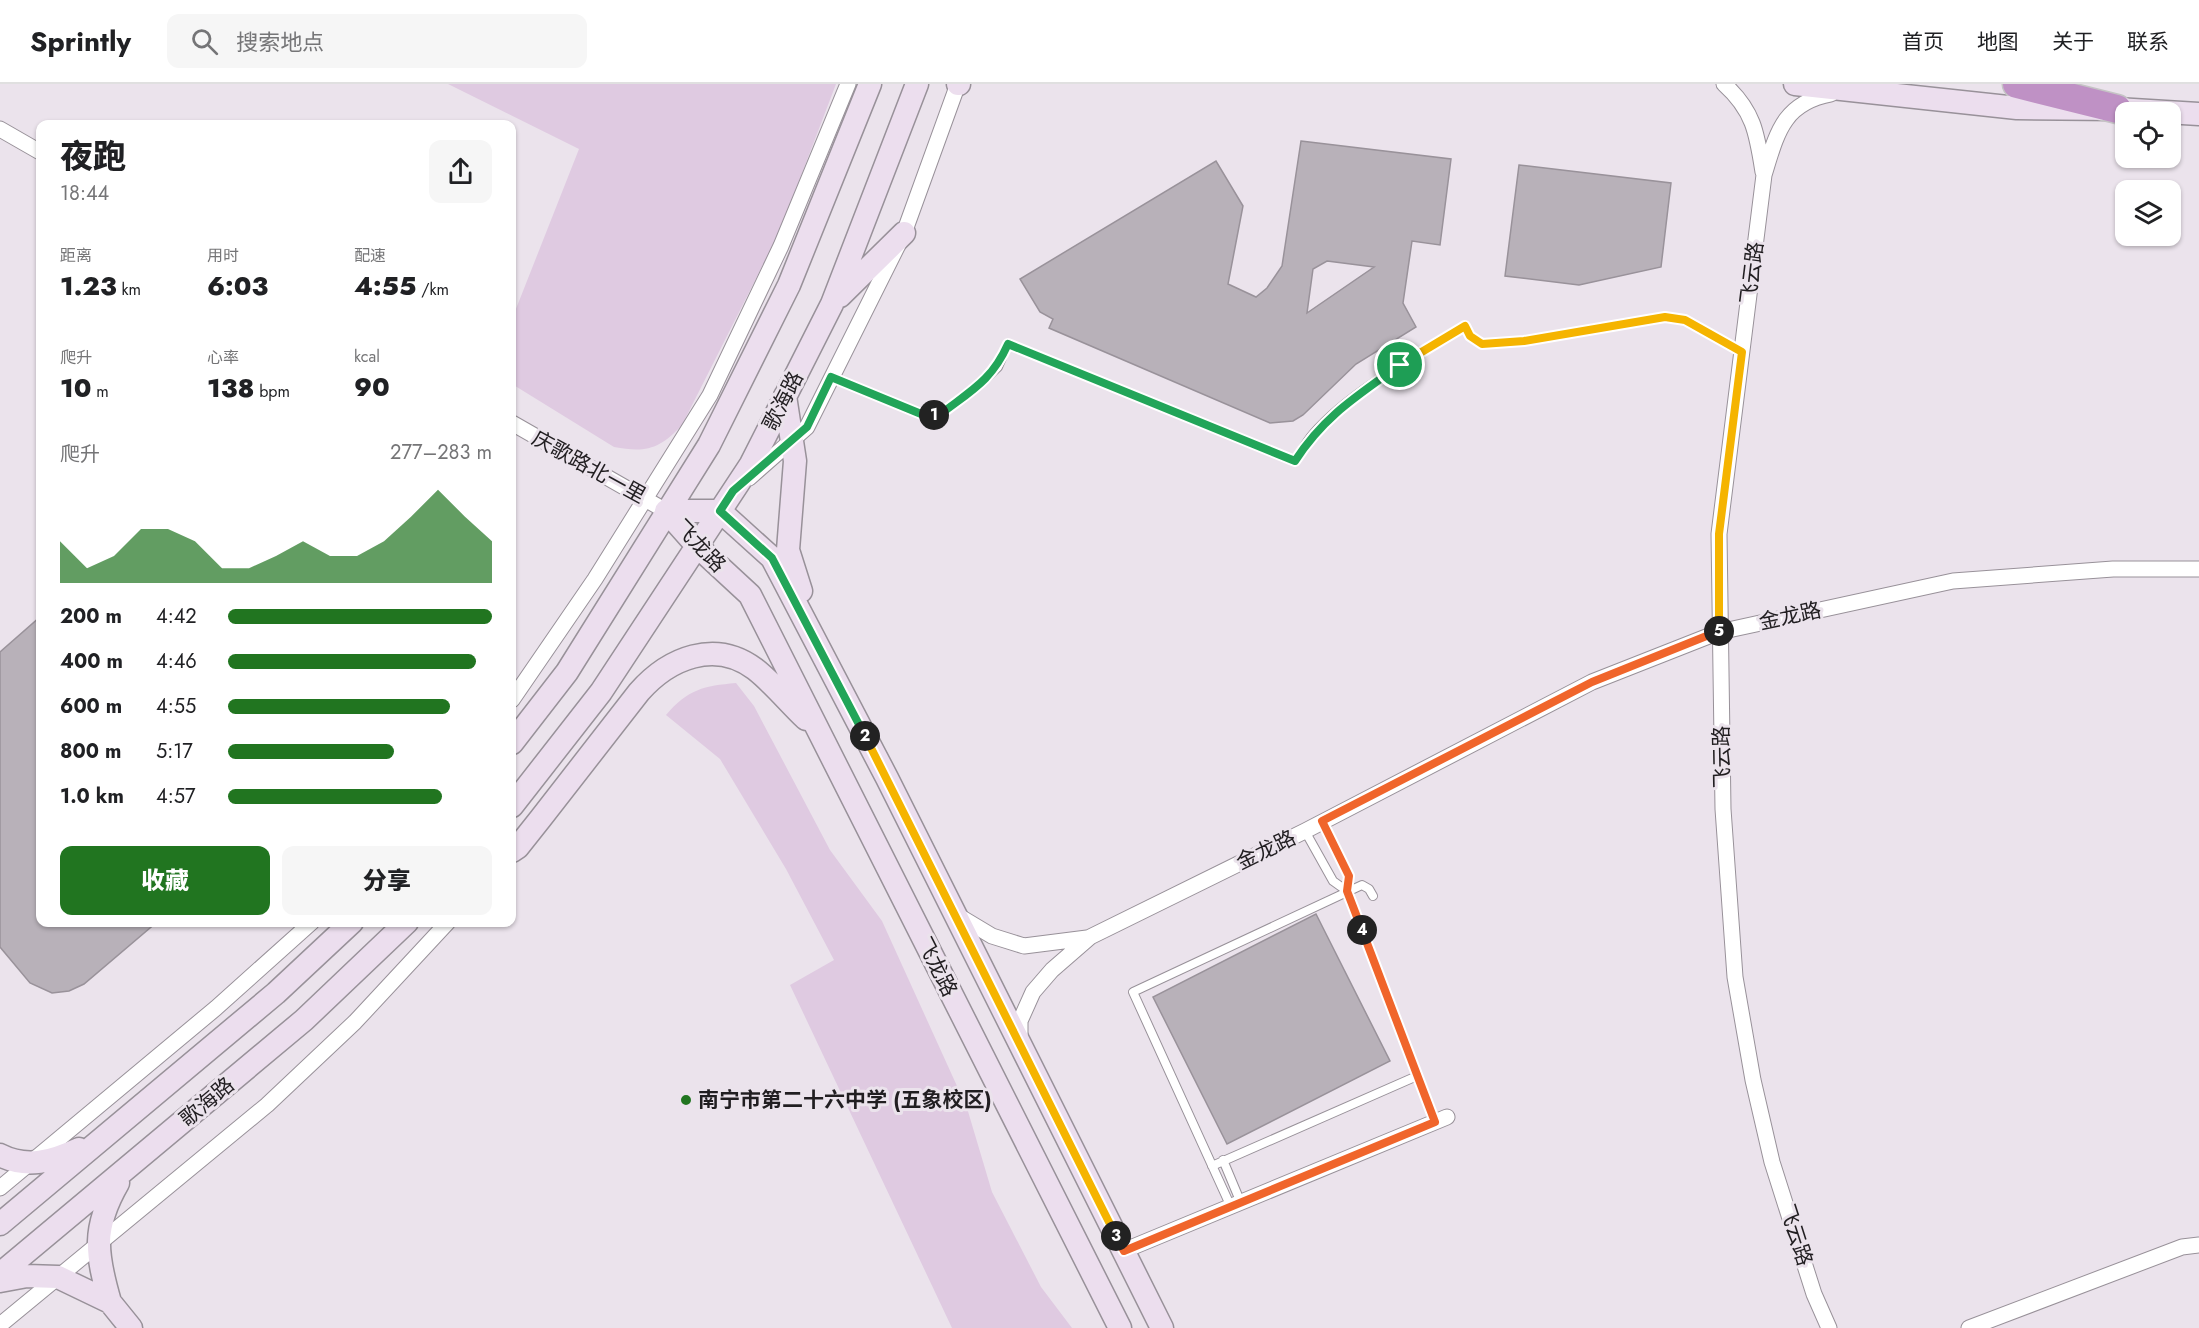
<!DOCTYPE html>
<html lang="zh">
<meta charset="utf-8">
<style>
body{margin:0;font-family:Jost,"Noto Sans SC",sans-serif;background:#f6f6f6;color:#202124;height:100vh;display:flex;flex-direction:column;font-size:22px;white-space:nowrap}
*{box-sizing:border-box;margin:0}
p{font-size:20px;color:#757577}
.icon{flex:none;width:33px;height:33px;fill:none;stroke:currentColor;stroke-width:2;stroke-linecap:round;stroke-linejoin:round}
.map{position:relative;flex:1;overflow:hidden}
.drawer{position:absolute;left:36px;top:36px;width:480px;height:807px;display:flex;flex-direction:column;background:#fff;border-radius:12px;box-shadow:0 2px 4px #0004}
.drawer>*{flex:none}
.tools{position:absolute;left:2115px;top:18px;display:grid;gap:12px}
.tools a{display:grid;place-items:center;width:66px;height:66px;border-radius:12px;background:#fff;box-shadow:0 2px 4px #0004;font-size:30px}
.pin{position:absolute;display:grid;place-items:center;width:51px;height:51px;color:#fff;margin:-26px;border:3px solid #fff;border-radius:50%;box-shadow:0 2px 6px #0007}
.km{position:absolute;width:30px;height:30px;margin:-15px;border-radius:50%;background:#222;color:#fff;font-size:16px;line-height:30px;text-align:center}
.round{display:grid;place-items:center;flex:none;width:63px;height:63px;border-radius:12px;background:#f6f6f6}
.summary{display:flex;align-items:center;justify-content:space-between;height:102px;padding:0 24px}
h1{font-size:33px;font-weight:800;line-height:45px}
.figures{display:grid;grid-template-columns:repeat(3,1fr);gap:9px;height:102px;padding:6px 24px}
.figures div{display:grid;align-content:center}
.figures b{font-size:26px;font-weight:800}
.figures small{font-size:16px;font-weight:400}
.figures p{font-size:16px}
.chart{height:168px;padding:12px 24px}
.chart p{display:flex;justify-content:space-between}
.chart svg{width:100%;height:108px;margin-top:6px;fill:#217520;opacity:.7}
.action{display:flex;gap:12px;margin-top:auto;padding:12px 24px}
.action a{flex:1;height:69px;border-radius:12px;background:#217520;color:#fff;font-size:24px;font-weight:800;line-height:69px;text-align:center}
.action a+a{background:#f6f6f6;color:#202124}
ul{padding:0 24px;list-style:none;font-size:20px}
li{display:grid;grid-template-columns:96px 72px 1fr;align-items:center;height:45px}
li i{height:15px;border-radius:8px;background:#217520}
header{display:flex;align-items:center;gap:36px;box-sizing:border-box;height:84px;padding:0 30px;background:#fff;border-bottom:2px solid #e0e0e0}
header strong{font-size:28px}
nav{display:flex;gap:33px;margin-inline-start:auto;font-size:21px}
.search{width:420px;height:54px;background:#f6f6f6;display:flex;align-items:center;gap:15px;box-sizing:border-box;padding:0 21px;border-radius:12px;color:#757577;font-size:22px}
.map>svg:first-child{display:block}
.green{fill:#dfcae1}
.building{fill:#b8b1b9;stroke:#99929a;stroke-width:1.5;fill-rule:evenodd}
.lines{fill:none;stroke-linecap:round;stroke-linejoin:round}
.lane-casing{stroke:#989199;stroke-width:10}
.street-casing{stroke:#989199;stroke-width:17}
.secondary-casing{stroke:#989199;stroke-width:25}
.highway-casing{stroke:#c5c4c5;stroke-width:31}
.lane{stroke:#fff;stroke-width:8}
.street{stroke:#fff;stroke-width:15}
.secondary{stroke:#ecdeee;stroke-width:22}
.highway{stroke:#bf91c5;stroke-width:28}
.split-1-casing{stroke:#fff;stroke-width:12}
.split-2-casing{stroke:#fff;stroke-width:12}
.split-3-casing{stroke:#fff;stroke-width:12}
.split-4-casing{stroke:#fff;stroke-width:12}
.split-5-casing{stroke:#fff;stroke-width:12}
.split-6-casing{stroke:#fff;stroke-width:12}
.split-1{stroke:#22a559;stroke-width:8}
.split-2{stroke:#22a559;stroke-width:8}
.split-3{stroke:#f5b400;stroke-width:8}
.split-4{stroke:#f0652b;stroke-width:8}
.split-5{stroke:#f0652b;stroke-width:8}
.split-6{stroke:#f5b400;stroke-width:8}
.poi-dot{fill:#217520;stroke:#ebe3ec;stroke-width:2}
.labels{text-anchor:middle;dominant-baseline:central;stroke-width:6;stroke-linejoin:round;paint-order:stroke}
.street-label{font-size:21px;fill:#211e21;stroke:#ebe3ec}
.poi-label{font-size:21px;font-weight:bold;fill:#211e21;stroke:#ebe3ec;text-anchor:start}
</style>
<header>
<strong>Sprintly</strong>
<div class="search"><svg class="icon" aria-label="search" viewBox="0 0 24 24"><circle cx="10" cy="10" r="6"/><path d="M15 15l6 6"/></svg>搜索地点</div>
<nav><a>首页</a><a>地图</a><a>关于</a><a>联系</a></nav>
</header>
<div class="map">
<svg width="2199" height="1244" viewBox="0 0 2199 1244">
<rect width="100%" height="100%" fill="#ebe3ec"/>
<!-- green -->
<path class="green" d="M448,0h388l-56,147 -98,194c-22,24 -36,28 -68,22l-102,-63v-65l67,-170z
M736,599l18,23 76,144 52,71 85,187 25,84 49,95 31,41h-120l-162,-343 44,-25 -48,-91 -66,-110 -54,-44c22,-26 38,-29 70,-32z"/>
<!-- building -->
<path class="building" d="M1301,57l150,18 -11,86 -28,-4 -9,62 13,24 -60,37 -53,51 -10,6 -23,2 -221,-95 4,-9 -13,-7 -20,-33 196,-118 27,45 -15,78 28,13 11,-9 15,-22zM1327,177l47,6 -67,46 6,-44z
M1519,81l152,18 -10,84 -82,18 -74,-9z
M40,533v305h117l-73,62 -15,7 -17,2 -22,-10 -30,-36v-295z
M1316,830l74,147 -163,83 -74,-147z"/>
<g class="lines">
<defs>
<path id="lane" d="M831,293l95,39 16,-3 39,-30 17,-16 10,-23 287,117c6,-9 11,-19 18,-27 35,-41 105,-80 152,-108l5,10 12,8 42,-3 141,-24 20,3 57,32
M1322,737l27,55 -2,15 88,231
M1305,747l28,50 14,10
M1223,1076l18,43
M1212,1082l205,-90
M1231,1123l-98,-215 229,-107 7,4 4,7"/>
<path id="street" d="M1724,0c30,27 33,50 39,88
M0,45l40,23
M512,339l154,88
M749,394l58,-51 97,-194 54,-149
M512,616l83,-121 115,-184 71,-149 67,-162
M957,831l35,21 32,10 63,-8
M1020,954v-17l13,-29 19,-22 38,-33 215,-106 287,-149 127,-50 234,-51 160,-12h86
M0,1104l216,-180 96,-86
M1123,1167l324,-134
M0,1241l267,-220 88,-83 93,-100
M1829,1244l-15,-34 -42,-132 -19,-82 -18,-103 -12,-168 -4,-275 45,-359c13,-42 19,-72 67,-81
M1969,1244l213,-81 17,-2"/>
<path id="secondary" d="M958,0h1
M1795,0l222,24 100,1 82,5
M840,212l64,-63
M785,312l10,65 -7,89 13,41
M666,427h54l52,47 115,220 275,550
M666,427l31,35 53,49 370,733
M512,659l55,-71 142,-227 80,-160 81,-201
M512,722l89,-114 150,-228 81,-160 85,-220
M512,767l6,-4 23,-29 98,-126c30,-34 76,-53 116,-23 18,14 34,34 51,50
M0,1071c27,14 53,6 79,-6
M0,1140l276,-231 76,-71
M0,1190l304,-254 103,-98
M0,1197l27,-5 31,1 52,25 21,26
M110,1218c-14,-48 -18,-74 8,-119"/>
<path id="highway" d="M2017,0l100,25"/>
</defs>
<!-- lane casing -->
<use href="#lane" class="lane-casing"/>
<!-- street casing -->
<use href="#street" class="street-casing"/>
<!-- secondary casing -->
<use href="#secondary" class="secondary-casing"/>
<!-- highway casing -->
<use href="#highway" class="highway-casing"/>
<!-- lane -->
<use href="#lane" class="lane"/>
<!-- street -->
<use href="#street" class="street"/>
<!-- secondary -->
<use href="#secondary" class="secondary"/>
<!-- highway -->
<use href="#highway" class="highway"/>
</g>
<g class="lines">
<defs>
<path id="split-1" d="M934,331l8,-2c30,-23 50,-33 66,-69l287,117c29,-45 62,-65 105,-96"/>
<path id="split-2" d="M865,652l-93,-178 -52,-47 13,-20 74,-64 24,-50 95,39 8,-1"/>
<path id="split-3" d="M865,652l251,500"/>
<path id="split-4" d="M1116,1152l8,15 311,-129 -73,-192"/>
<path id="split-5" d="M1362,846l-15,-39 2,-15 -27,-55 270,-139 127,-51"/>
<path id="split-6" d="M1400,281l65,-39 5,10 12,8 42,-3 141,-24 20,3 57,32 -23,182v97"/>
</defs>
<!-- split-1 casing -->
<use href="#split-1" class="split-1-casing"/>
<!-- split-2 casing -->
<use href="#split-2" class="split-2-casing"/>
<!-- split-3 casing -->
<use href="#split-3" class="split-3-casing"/>
<!-- split-4 casing -->
<use href="#split-4" class="split-4-casing"/>
<!-- split-5 casing -->
<use href="#split-5" class="split-5-casing"/>
<!-- split-6 casing -->
<use href="#split-6" class="split-6-casing"/>
<!-- split-1 -->
<use href="#split-1" class="split-1"/>
<!-- split-2 -->
<use href="#split-2" class="split-2"/>
<!-- split-3 -->
<use href="#split-3" class="split-3"/>
<!-- split-4 -->
<use href="#split-4" class="split-4"/>
<!-- split-5 -->
<use href="#split-5" class="split-5"/>
<!-- split-6 -->
<use href="#split-6" class="split-6"/>
</g>
<!-- markers -->
<circle class="poi-dot" cx="686" cy="1016" r="6"/>
<g class="labels">
<!-- street labels -->
<g class="street-label">
<text transform="translate(1752 189) rotate(-83)">飞云路</text>
<text transform="translate(783 317) rotate(-63)">歌海路</text>
<text transform="translate(589 383) rotate(29)">庆歌路北一里</text>
<text transform="translate(700 462) rotate(46)">飞龙路</text>
<text transform="translate(1790 532) rotate(-12)">金龙路</text>
<text transform="translate(1722 673) rotate(-91)">飞云路</text>
<text transform="translate(1266 766) rotate(-26)">金龙路</text>
<text transform="translate(937 883) rotate(63)">飞龙路</text>
<text transform="translate(207 1018) rotate(-40)">歌海路</text>
<text transform="translate(1796 1151) rotate(72)">飞云路</text>
</g>
<!-- poi labels -->
<g class="poi-label">
<text x="698" y="1016">南宁市第二十六中学 (五象校区)</text>
</g>
</g>
</svg>
<div class="tools">
<a><svg class="icon" aria-label="locate" viewBox="0 0 24 24"><circle cx="12" cy="12" r="6"/><path d="M12 2v4M12 18v4M2 12h4M18 12h4"/></svg></a>
<a><svg class="icon" aria-label="layers" viewBox="0 0 24 24"><path d="M12 4l9 5-9 5-9-5zM3 14l9 5 9-5"/></svg></a>
</div>
<div class="pin" style="left:1400px;top:281px;background:#1e9e55"><svg class="icon" aria-label="arrive" viewBox="0 0 24 24"><path d="M6 21V4h12l-3 4 3 4H6"/></svg></div>
<b class="km" style="left:934px;top:331px">1</b>
<b class="km" style="left:865px;top:652px">2</b>
<b class="km" style="left:1116px;top:1152px">3</b>
<b class="km" style="left:1362px;top:846px">4</b>
<b class="km" style="left:1719px;top:547px">5</b>
<section class="drawer">
<div class="summary"><div><h1>夜跑</h1><p>18:44</p></div><a class="round"><svg class="icon" aria-label="share" viewBox="0 0 24 24"><path d="M12 15V3M7 8l5-5 5 5M5 13v7h14v-7"/></svg></a></div>
<div class="figures">
<div><p>距离</p><b>1.23<small> km</small></b></div>
<div><p>用时</p><b>6:03</b></div>
<div><p>配速</p><b>4:55<small> /km</small></b></div>
</div>
<div class="figures">
<div><p>爬升</p><b>10<small> m</small></b></div>
<div><p>心率</p><b>138<small> bpm</small></b></div>
<div><p>kcal</p><b>90</b></div>
</div>
<div class="chart"><p><span>爬升</span>277–283 m</p>
<svg viewBox="0 0 160 44" preserveAspectRatio="none"><path d="M0 44V27L10 38L20 33L30 22L40 22L50 27L60 38L70 38L80 33L90 27L100 33L110 33L120 27L130 17L140 6L150 17L160 27V44z"/></svg>
</div>
<ul>
<li><b>200 m</b>4:42<i style="width:100%"></i></li>
<li><b>400 m</b>4:46<i style="width:94%"></i></li>
<li><b>600 m</b>4:55<i style="width:84%"></i></li>
<li><b>800 m</b>5:17<i style="width:63%"></i></li>
<li><b>1.0 km</b>4:57<i style="width:81%"></i></li>
</ul>
<div class="action"><a>收藏</a><a>分享</a></div>
</section>
</div>
